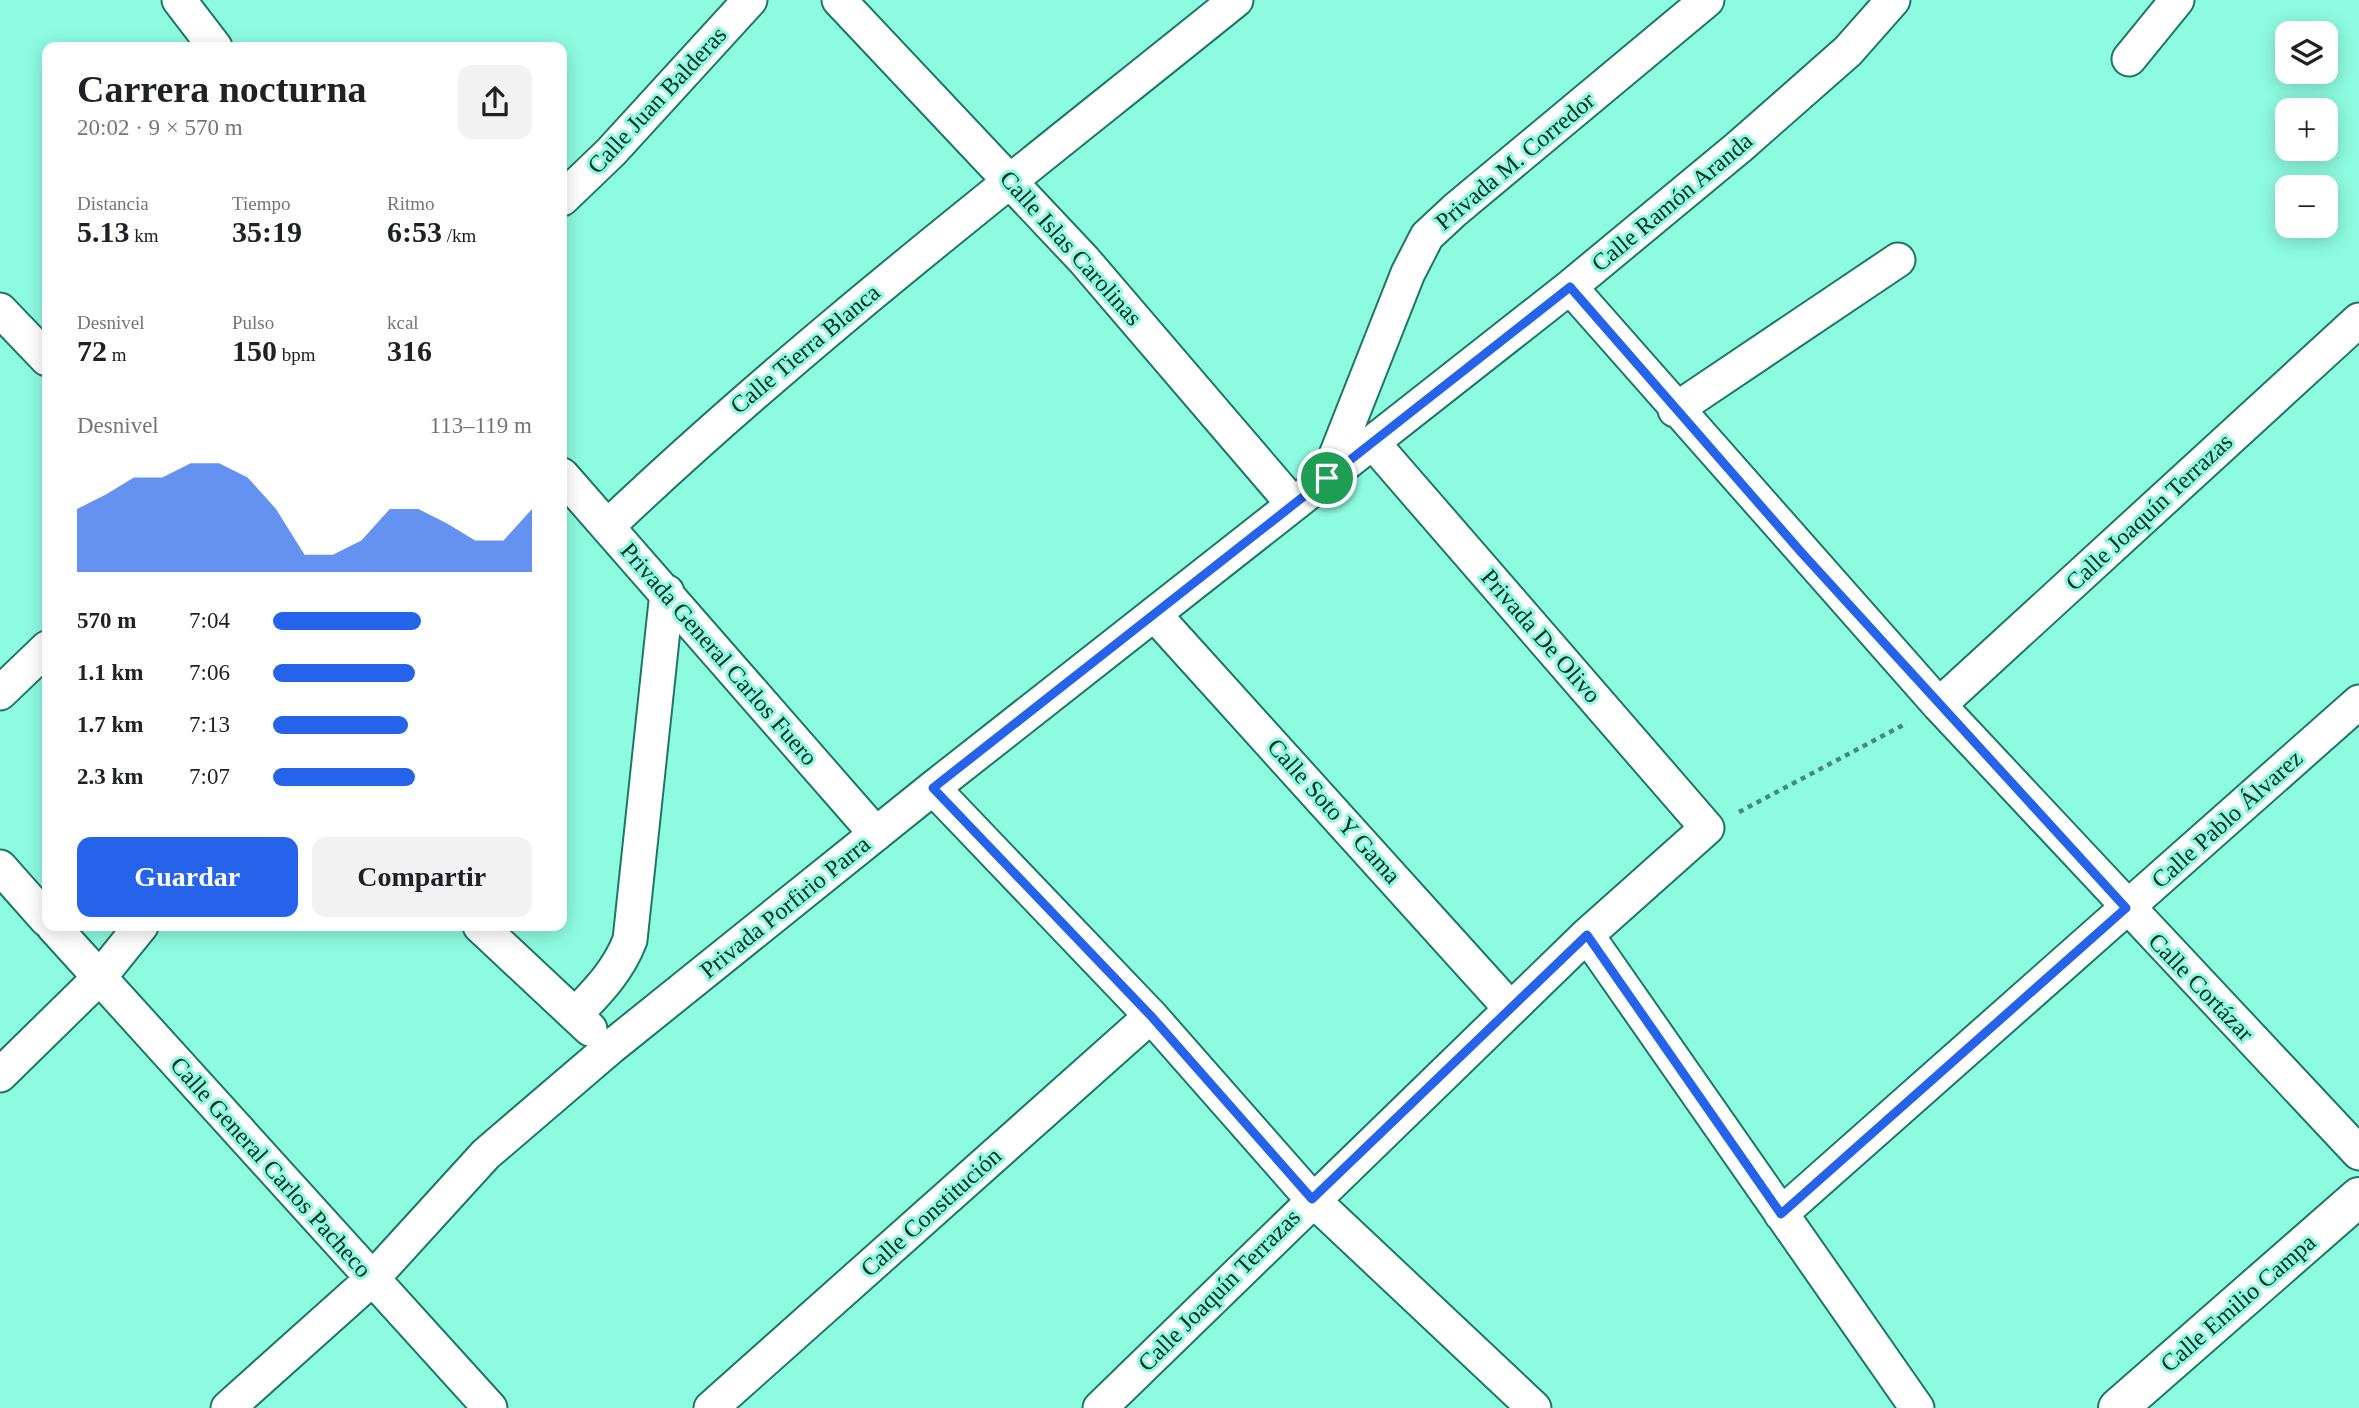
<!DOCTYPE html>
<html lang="es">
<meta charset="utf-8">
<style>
body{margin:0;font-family:"Times New Roman",serif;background:#f2f2f2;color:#202124;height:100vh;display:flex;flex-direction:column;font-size:26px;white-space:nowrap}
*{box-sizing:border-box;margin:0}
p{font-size:23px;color:#757577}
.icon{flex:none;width:38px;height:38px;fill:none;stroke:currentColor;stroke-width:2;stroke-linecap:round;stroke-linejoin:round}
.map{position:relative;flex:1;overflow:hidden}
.side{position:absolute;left:42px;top:42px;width:525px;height:889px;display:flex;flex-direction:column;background:#fff;border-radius:14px;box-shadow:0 4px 18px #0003}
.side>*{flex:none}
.fabs{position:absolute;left:2275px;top:21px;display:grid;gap:14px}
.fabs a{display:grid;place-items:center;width:63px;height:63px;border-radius:14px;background:#fff;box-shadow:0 4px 18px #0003;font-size:35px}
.pin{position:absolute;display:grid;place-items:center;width:60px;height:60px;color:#fff;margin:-30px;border:4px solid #fff;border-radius:50%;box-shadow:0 2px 7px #0007}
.round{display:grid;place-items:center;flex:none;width:74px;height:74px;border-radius:14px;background:#f2f2f2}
.headline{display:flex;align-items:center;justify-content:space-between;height:119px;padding:0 35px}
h1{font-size:38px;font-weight:800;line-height:52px}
.metrics{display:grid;grid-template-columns:repeat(3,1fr);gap:10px;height:119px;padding:7px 35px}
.metrics div{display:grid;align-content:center}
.metrics b{font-size:30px;font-weight:800}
.metrics small{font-size:19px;font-weight:400}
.metrics p{font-size:19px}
.chart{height:196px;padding:14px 35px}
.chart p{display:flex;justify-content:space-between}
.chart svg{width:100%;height:126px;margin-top:7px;fill:#2563eb;opacity:.7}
.button{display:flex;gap:14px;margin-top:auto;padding:14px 35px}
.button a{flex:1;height:80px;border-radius:14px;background:#2563eb;color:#fff;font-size:28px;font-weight:800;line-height:80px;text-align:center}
.button a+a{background:#f2f2f2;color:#202124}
ul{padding:0 35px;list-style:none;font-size:23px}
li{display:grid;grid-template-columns:112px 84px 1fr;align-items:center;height:52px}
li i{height:18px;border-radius:9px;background:#2563eb}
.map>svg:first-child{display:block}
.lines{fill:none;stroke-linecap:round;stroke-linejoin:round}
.street-casing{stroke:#1d7765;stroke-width:37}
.secondary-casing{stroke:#1d7765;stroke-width:42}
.path{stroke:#448a7a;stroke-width:4.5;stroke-dasharray:5 5;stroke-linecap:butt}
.street{stroke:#fff;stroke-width:33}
.secondary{stroke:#fff;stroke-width:38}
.route-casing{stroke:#fff;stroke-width:14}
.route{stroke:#2563eb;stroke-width:9}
.labels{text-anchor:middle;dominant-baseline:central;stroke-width:6;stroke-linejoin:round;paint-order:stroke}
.street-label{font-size:24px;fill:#072c24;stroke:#8dfbe0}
</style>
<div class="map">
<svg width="2359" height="1408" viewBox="0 0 2359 1408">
<rect width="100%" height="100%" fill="#8dfbe0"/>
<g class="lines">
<defs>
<path id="street" d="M179,0l36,47
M839,0l245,260 209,244
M2129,59l48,-59
M562,199l49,-47 139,-152
M1570,287l369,418 420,448
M0,310l47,49
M1675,410l223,-150
M562,475l314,359
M1327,478l81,-205 19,-37 28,-26 252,-210
M608,526c198,-188 415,-354 628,-526
M1154,614l357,395
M0,693l47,-45
M1939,705l420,-385
M933,788l218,228 161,183 222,209
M0,867l47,53
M53,926l437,482
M480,926l110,103
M1587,935l330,473
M575,1015c23,-24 43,-44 55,-75l37,-348
M0,1075l99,-97 42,-52
M1781,1214l578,-512
M228,1408l144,-129 114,-125 125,-107 322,-259 637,-501 169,-140 109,-96 45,-51
M711,1408l440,-392
M1100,1408l487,-473 120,-107 -333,-384"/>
<path id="secondary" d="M2118,1408l241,-211"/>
</defs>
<!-- street casing -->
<use href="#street" class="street-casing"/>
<!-- secondary casing -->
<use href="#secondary" class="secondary-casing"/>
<!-- path -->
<path class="path" d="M1739,812l168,-89"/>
<!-- street -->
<use href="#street" class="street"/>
<!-- secondary -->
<use href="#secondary" class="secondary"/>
</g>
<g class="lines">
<defs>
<path id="route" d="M1570,287l231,265 325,356 -345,306 -194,-279 -275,264 -161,-183 -218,-228z"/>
</defs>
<!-- route casing -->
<use href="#route" class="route-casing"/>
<!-- route -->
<use href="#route" class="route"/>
</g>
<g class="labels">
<!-- street labels -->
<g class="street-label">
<text transform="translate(657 100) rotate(-47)">Calle Juan Balderas</text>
<text transform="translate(1515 161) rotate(-40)">Privada M. Corredor</text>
<text transform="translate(1672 202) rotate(-40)">Calle Ramón Aranda</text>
<text transform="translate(1071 248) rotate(48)">Calle Islas Carolinas</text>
<text transform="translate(805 349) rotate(-40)">Calle Tierra Blanca</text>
<text transform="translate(2149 512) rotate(-43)">Calle Joaquín Terrazas</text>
<text transform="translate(1541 636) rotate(49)">Privada De Olivo</text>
<text transform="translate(719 654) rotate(49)">Privada General Carlos Fuero</text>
<text transform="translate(1334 811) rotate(48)">Calle Soto Y Gama</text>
<text transform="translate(2227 819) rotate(-42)">Calle Pablo Álvarez</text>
<text transform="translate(785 907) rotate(-39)">Privada Porfirio Parra</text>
<text transform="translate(2201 987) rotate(46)">Calle Cortázar</text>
<text transform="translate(271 1167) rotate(48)">Calle General Carlos Pacheco</text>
<text transform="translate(931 1212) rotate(-42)">Calle Constitución</text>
<text transform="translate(1219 1290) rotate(-45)">Calle Joaquín Terrazas</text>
<text transform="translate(2238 1303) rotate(-41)">Calle Emilio Campa</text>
</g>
</g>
</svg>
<div class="fabs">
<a><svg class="icon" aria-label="layers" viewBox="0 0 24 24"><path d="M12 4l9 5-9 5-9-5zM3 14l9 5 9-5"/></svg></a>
<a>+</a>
<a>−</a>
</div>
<div class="pin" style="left:1327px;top:478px;background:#1e9e55"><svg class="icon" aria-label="arrive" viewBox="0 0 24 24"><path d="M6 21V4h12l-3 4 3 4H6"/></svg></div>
<section class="side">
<div class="headline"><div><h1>Carrera nocturna</h1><p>20:02 · 9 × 570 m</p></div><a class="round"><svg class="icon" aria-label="share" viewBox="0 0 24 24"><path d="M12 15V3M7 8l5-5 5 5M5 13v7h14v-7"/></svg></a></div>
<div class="metrics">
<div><p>Distancia</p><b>5.13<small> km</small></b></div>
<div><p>Tiempo</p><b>35:19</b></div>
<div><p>Ritmo</p><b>6:53<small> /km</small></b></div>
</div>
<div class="metrics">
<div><p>Desnivel</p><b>72<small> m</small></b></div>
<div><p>Pulso</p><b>150<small> bpm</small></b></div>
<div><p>kcal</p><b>316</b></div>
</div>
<div class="chart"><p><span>Desnivel</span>113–119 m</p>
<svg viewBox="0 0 160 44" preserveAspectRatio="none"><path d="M0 44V22L10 17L20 11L30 11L40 6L50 6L60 11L70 22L80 38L90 38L100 33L110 22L120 22L130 27L140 33L150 33L160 22V44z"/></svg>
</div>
<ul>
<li><b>570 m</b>7:04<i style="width:57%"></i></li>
<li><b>1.1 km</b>7:06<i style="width:55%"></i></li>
<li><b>1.7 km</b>7:13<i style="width:52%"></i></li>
<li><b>2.3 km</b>7:07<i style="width:55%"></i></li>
</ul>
<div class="button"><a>Guardar</a><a>Compartir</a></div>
</section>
</div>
